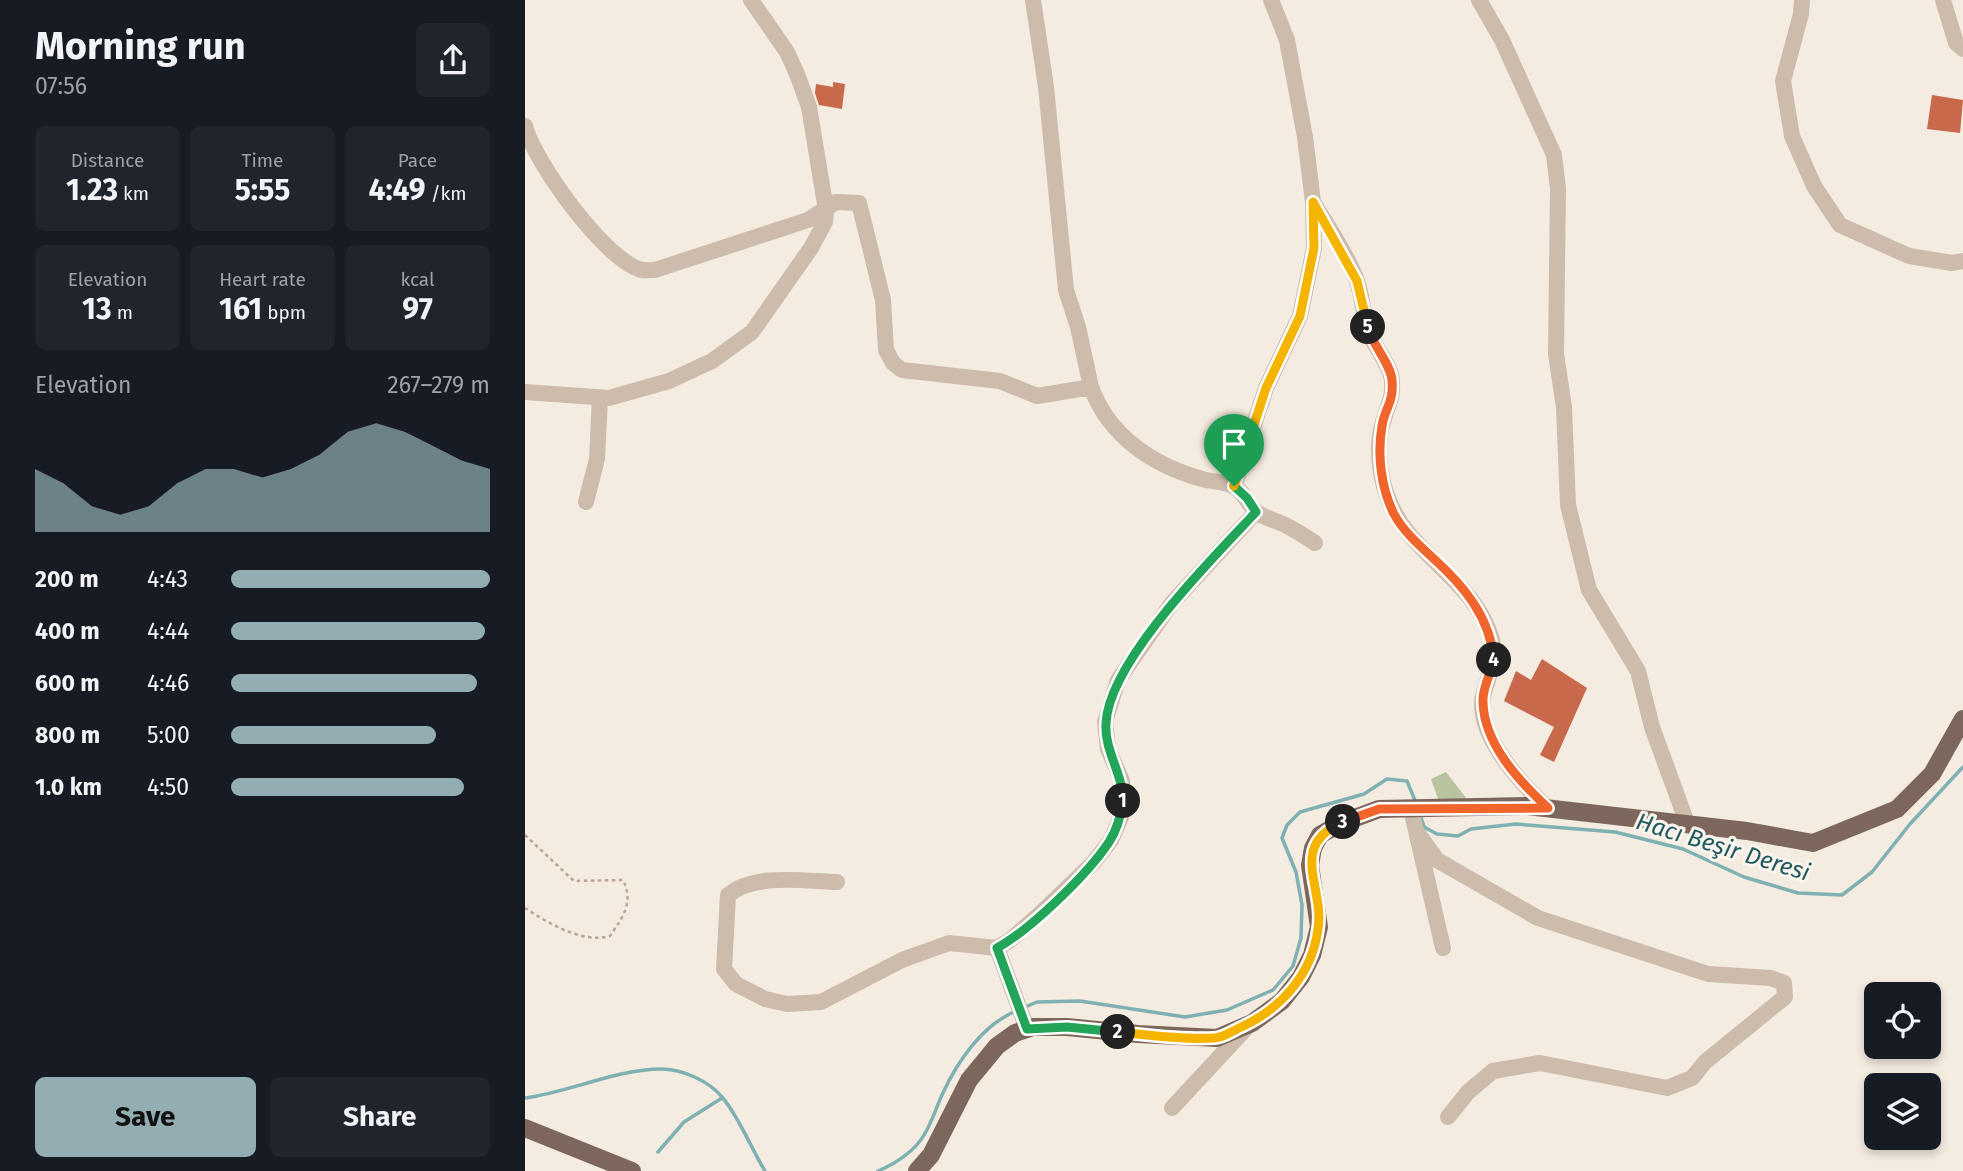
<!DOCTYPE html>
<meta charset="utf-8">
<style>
body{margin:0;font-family:"Fira Sans",sans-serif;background:#20242c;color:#f1f3f6;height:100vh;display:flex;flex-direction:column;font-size:26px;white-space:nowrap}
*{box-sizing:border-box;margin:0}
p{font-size:23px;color:#9ea1a6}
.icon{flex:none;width:38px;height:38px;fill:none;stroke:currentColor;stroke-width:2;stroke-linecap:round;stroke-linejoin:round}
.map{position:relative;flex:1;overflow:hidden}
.details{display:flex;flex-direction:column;background:#171b24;width:525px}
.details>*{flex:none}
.controls{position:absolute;left:1339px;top:982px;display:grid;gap:14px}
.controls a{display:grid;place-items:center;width:77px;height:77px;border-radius:10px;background:#171b24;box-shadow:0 4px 10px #0003;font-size:35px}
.pin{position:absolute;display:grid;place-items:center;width:60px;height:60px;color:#fff;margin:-72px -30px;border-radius:50% 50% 50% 0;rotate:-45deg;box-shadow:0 0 7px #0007}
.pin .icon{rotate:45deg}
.km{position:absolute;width:35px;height:35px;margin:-18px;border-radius:50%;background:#222;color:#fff;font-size:19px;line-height:35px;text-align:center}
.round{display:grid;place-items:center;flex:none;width:74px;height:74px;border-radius:10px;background:#20242c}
.summary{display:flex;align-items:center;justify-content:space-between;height:119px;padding:0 35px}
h1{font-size:38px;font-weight:700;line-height:52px}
.metrics{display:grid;grid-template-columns:repeat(3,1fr);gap:10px;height:119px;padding:7px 35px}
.metrics div{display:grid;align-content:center;border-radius:10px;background:#20242c;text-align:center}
.metrics b{font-size:30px;font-weight:700}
.metrics small{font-size:19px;font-weight:400}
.metrics p{font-size:19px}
.chart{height:196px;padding:14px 35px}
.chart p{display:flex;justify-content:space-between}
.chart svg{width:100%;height:126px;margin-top:7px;fill:#92aeb2;opacity:.7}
.button{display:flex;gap:14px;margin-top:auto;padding:14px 35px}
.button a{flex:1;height:80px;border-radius:10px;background:#92aeb2;color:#111;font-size:28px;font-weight:700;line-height:80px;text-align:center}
.button a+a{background:#20242c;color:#f1f3f6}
ul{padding:0 35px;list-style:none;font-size:23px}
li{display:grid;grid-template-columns:112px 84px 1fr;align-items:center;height:52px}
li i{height:18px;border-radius:9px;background:#92aeb2}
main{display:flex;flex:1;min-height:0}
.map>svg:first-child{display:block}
.green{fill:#b8c4a0}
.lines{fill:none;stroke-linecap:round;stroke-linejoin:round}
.stream{stroke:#7fb0b2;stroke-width:3.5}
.building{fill:#c8694b}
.path{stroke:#b9a596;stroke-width:2.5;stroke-dasharray:3.5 3.5;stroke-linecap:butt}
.minor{stroke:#cdbbac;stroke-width:16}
.major{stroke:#7d675c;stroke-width:18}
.split-1-casing{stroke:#fff;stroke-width:14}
.split-2-casing{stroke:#fff;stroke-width:14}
.split-3-casing{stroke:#fff;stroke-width:14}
.split-4-casing{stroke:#fff;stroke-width:14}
.split-5-casing{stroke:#fff;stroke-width:14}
.split-6-casing{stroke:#fff;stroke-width:14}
.split-1{stroke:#22a559;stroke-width:9}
.split-2{stroke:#22a559;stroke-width:9}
.split-3{stroke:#f5b400;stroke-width:9}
.split-4{stroke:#f0652b;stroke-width:9}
.split-5{stroke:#f0652b;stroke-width:9}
.split-6{stroke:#f5b400;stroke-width:9}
.labels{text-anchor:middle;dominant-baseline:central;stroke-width:6;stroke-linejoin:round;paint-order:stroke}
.water-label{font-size:24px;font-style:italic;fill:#1f5a5e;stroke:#fbf5ee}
</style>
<main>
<section class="details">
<div class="summary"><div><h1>Morning run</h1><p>07:56</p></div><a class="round"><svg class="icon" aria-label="share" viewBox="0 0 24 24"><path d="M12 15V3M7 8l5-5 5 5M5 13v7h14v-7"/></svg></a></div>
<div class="metrics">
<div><p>Distance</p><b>1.23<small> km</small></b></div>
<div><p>Time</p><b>5:55</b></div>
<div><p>Pace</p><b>4:49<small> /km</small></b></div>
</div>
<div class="metrics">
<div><p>Elevation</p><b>13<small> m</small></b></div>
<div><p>Heart rate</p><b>161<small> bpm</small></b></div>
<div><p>kcal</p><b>97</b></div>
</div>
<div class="chart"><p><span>Elevation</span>267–279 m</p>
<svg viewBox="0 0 160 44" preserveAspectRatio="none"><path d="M0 44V22L10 27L20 35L30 38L40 35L50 27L60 22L70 22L80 25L90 22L100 17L110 9L120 6L130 9L140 14L150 19L160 22V44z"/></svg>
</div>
<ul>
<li><b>200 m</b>4:43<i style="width:100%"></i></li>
<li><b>400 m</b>4:44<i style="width:98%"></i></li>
<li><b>600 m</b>4:46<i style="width:95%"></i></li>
<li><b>800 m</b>5:00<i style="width:79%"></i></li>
<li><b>1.0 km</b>4:50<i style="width:90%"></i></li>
</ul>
<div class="button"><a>Save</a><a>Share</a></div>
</section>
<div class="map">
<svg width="1438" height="1171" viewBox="0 0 1438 1171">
<rect width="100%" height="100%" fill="#f4ebe1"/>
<!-- green -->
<path class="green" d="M921,772l24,31 -30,1 -9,-25z"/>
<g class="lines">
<!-- stream -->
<path class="stream" d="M896,817l3,10 13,7 21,2 13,-7 45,-5 99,8 68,17 61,28 54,16 44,2 30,-23 38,-48 53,-57
M498,1008l14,-6 43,-1 105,16 42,-7 46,-20 20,-24 8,-28 1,-33 -6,-33 -14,-34 5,-13 13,-13 64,-18 23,-15 20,2 9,22
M0,1098c44,-6 93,-29 136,-29 21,0 48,12 61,28 16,18 30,53 43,74
M133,1152l26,-30 38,-24
M353,1171c17,-7 37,-20 46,-36 8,-13 12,-27 18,-40 15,-33 40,-70 74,-84"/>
</g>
<!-- building -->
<path class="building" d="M308,82l12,2 -3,25 -23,-4 -4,-12 1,-9 17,3z
M1407,95l31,5 -3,33 -33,-4z
M1017,659l45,29 -33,74 -14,-7 14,-28 -50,-26 12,-30 15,9z"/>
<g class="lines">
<!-- path -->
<path class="path" d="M0,835l49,46 49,-1c11,22 0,37 -13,56 -27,8 -62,-13 -85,-28"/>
<!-- minor -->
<path class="minor" d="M508,0l13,87 20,203 12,37 13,60
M954,0l23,40 52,115 4,33 -2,166 8,53 4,98 21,85 49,81 14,56 35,96
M1277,0l-1,14 -18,67 9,55 22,50 26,39 69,31 43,7 11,-2
M1418,0l13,43 7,6
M0,126c10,37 78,131 114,143 4,2 11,1 16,1l153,-50 28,-18 23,1 24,97 3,50 7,13 9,7 98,11 37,15 54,-9c18,49 61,78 111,92 9,3 22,2 31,7 12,5 15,21 25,27 9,6 20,8 29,13 10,5 19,11 28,17
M788,202c15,25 34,52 44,79 6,17 6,36 12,52 6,15 22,32 23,48 1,19 -4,24 -9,41 -7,22 -4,52 4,73 19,59 87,82 105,145 5,20 -4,37 -9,56 -8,38 39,89 65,112
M0,392l84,6 60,-17 43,-20 40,-29 59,-84 14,-26 1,-12 -17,-103 -12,-33 -10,-22 -36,-52
M709,486l32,-98 34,-72 14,-68 -1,-46 -8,-65 -18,-97 -16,-40
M61,502l11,-43 3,-62
M886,809l32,139
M892,832l20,28 101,58 170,56 63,4 13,5 1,14 -80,65 -13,16 -25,10 -127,-25 -47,8 -25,21 -20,25
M312,882c-34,-1 -82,-9 -109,13l-4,74 12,15 29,15 22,5 34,-2 81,-42 47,-17 48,5 12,-7 33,-29 51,-49 18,-23 10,-23 2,-18 -1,-18 -14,-32 -3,-27 13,-42 54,-77 84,-91
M472,948l30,81
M647,1108l78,-84"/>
<!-- major -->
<path class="major" d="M0,1128l107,43
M392,1171l14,-16 38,-75 28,-34 18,-13 18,-6h34l71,7 79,4 35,-15 30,-22 19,-24 11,-22 7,-28 -9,-62 3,-17 7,-13 19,-11 40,-15 148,-3 220,25 66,12 84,-34 35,-35 31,-55"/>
</g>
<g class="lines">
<defs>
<path id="split-1" d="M598,801c0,-28 -19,-50 -17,-78 3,-62 107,-165 150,-211l-9,-14 -13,-12"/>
<path id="split-2" d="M593,1032l-51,-5 -40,2 -30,-81c33,-18 91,-74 112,-106 8,-12 12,-27 14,-41"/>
<path id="split-3" d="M593,1032c31,3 65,8 96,6 8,0 17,-6 25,-10 41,-18 73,-53 79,-99 7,-42 -31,-83 25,-107"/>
<path id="split-4" d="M818,822l36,-13 169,-1c-29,-27 -64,-64 -65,-106 -1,-14 8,-29 11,-42"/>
<path id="split-5" d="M843,327c4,18 22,35 24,53 2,23 -7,27 -10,46 -5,29 -1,62 12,88 9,17 25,31 39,44 31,28 57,59 61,102"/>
<path id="split-6" d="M709,486l32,-98 34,-72 14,-68 -1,-46 44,79 11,46"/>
</defs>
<!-- split-1 casing -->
<use href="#split-1" class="split-1-casing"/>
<!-- split-2 casing -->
<use href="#split-2" class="split-2-casing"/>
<!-- split-3 casing -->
<use href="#split-3" class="split-3-casing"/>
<!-- split-4 casing -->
<use href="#split-4" class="split-4-casing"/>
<!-- split-5 casing -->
<use href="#split-5" class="split-5-casing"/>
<!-- split-6 casing -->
<use href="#split-6" class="split-6-casing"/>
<!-- split-1 -->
<use href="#split-1" class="split-1"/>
<!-- split-2 -->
<use href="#split-2" class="split-2"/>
<!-- split-3 -->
<use href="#split-3" class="split-3"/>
<!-- split-4 -->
<use href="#split-4" class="split-4"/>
<!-- split-5 -->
<use href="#split-5" class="split-5"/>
<!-- split-6 -->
<use href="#split-6" class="split-6"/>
</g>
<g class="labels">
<!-- water labels -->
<g class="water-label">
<text transform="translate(1198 847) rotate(17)">Hacı Beşir Deresi</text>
</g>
</g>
</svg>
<div class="controls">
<a><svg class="icon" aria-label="locate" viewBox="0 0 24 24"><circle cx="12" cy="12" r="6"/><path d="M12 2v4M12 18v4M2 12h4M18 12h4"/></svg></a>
<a><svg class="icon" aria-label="layers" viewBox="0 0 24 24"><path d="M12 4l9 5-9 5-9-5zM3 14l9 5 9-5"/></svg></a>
</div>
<div class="pin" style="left:709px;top:486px;background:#1e9e55"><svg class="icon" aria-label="arrive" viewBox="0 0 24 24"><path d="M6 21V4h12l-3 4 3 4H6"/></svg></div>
<b class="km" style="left:598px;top:801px">1</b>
<b class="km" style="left:593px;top:1032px">2</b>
<b class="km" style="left:818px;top:822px">3</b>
<b class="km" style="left:969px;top:660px">4</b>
<b class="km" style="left:843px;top:327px">5</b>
</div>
</main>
